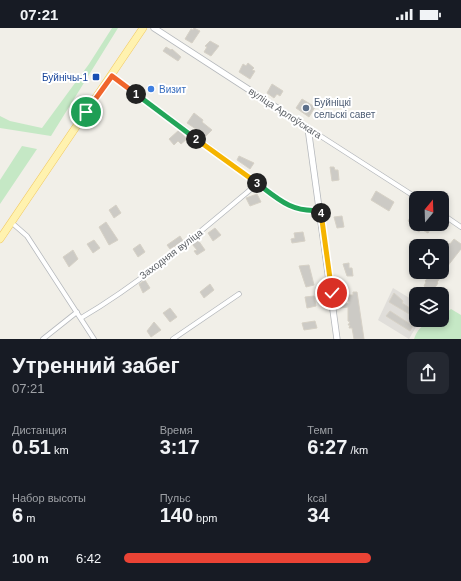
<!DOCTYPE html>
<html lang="ru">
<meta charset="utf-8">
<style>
body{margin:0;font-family:Arial,sans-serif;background:#242831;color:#f1f3f6;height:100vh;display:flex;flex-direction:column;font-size:15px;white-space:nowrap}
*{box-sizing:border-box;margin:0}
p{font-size:13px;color:#9ea1a6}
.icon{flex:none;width:22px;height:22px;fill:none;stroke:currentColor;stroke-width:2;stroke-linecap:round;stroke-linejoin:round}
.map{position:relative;height:311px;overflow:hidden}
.sheet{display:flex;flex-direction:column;background:#171b24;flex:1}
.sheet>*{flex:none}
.needle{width:26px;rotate:19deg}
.fabs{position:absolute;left:409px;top:163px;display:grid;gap:8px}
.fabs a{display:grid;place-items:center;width:40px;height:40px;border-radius:8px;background:#171b24;box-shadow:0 2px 6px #0003;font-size:20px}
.pin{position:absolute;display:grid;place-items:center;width:34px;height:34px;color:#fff;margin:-17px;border:2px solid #fff;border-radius:50%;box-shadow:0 1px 4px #0007}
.km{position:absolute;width:20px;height:20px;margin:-10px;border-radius:50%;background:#222;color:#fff;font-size:11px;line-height:20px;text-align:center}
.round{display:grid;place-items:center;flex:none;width:42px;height:42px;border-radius:8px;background:#242831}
.summary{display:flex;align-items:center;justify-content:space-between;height:68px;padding:0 12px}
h1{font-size:22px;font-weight:700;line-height:30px}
.figures{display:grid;grid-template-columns:repeat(3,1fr);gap:6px;height:68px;padding:4px 12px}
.figures div{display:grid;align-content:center}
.figures b{font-size:20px;font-weight:700}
.figures small{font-size:11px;font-weight:400}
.figures p{font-size:11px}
ul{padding:0 12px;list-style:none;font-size:13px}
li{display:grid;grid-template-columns:64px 48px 1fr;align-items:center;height:30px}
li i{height:10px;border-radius:5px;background:#ea4335}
.status{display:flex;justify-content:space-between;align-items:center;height:28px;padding:0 20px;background:#171b24;direction:ltr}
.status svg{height:11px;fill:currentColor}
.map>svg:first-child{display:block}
.industrial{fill:#e0deda}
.green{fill:#c5e8c5}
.building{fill:#cccac5;stroke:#d6d1c6}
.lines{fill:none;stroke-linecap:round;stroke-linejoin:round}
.minor-casing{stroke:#b5b8bc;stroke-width:5.5}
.tertiary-casing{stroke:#b5b8bc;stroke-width:7}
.primary-casing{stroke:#f2c960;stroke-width:8}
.minor{stroke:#fff;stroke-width:4}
.tertiary{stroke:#fff;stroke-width:5.5}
.primary{stroke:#fff2af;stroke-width:7}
.split-1-casing{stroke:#fff;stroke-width:8}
.split-2-casing{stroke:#fff;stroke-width:8}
.split-3-casing{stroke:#fff;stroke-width:8}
.split-4-casing{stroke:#fff;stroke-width:8}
.split-5-casing{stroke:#fff;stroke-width:8}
.split-1{stroke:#f0652b;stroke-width:5}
.split-2{stroke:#22a559;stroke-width:5}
.split-3{stroke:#f5b400;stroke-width:5}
.split-4{stroke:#22a559;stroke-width:5}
.split-5{stroke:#f5b400;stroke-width:5}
.transit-dot{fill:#1a4fb4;stroke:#fff;stroke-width:1.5}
.shop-dot{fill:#3f7fe0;stroke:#fff;stroke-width:1.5}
.service-dot{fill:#5c6f8a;stroke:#fff;stroke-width:1.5}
.labels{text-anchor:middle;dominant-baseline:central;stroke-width:4;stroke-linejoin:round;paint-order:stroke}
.transit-label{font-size:10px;fill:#164399;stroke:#fff;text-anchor:end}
.shop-label{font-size:10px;fill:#366cbe;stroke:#fff;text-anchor:start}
.service-label{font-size:10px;fill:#4e5e75;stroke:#fff;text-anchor:start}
.street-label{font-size:10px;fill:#5f6368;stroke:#fff}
</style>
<div class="status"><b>07:21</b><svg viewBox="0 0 49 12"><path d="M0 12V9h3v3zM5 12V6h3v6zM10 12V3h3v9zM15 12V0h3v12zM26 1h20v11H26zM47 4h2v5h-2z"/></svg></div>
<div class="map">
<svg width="461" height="311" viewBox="0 0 461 311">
<rect width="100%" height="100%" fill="#f1efe8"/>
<!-- industrial -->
<path class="industrial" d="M393,260l23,14v18h4l-11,19 -31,-19z"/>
<!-- green -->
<path class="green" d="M112,0h6l-67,108 -51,-8v-12l10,5 32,7 47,-64z
M22,118l15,3 -37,55v-24z
M451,281l10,6v24h-47c4,-13 15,-19 28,-19v-4z"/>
<!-- building -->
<path class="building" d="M194,0l6,3 -8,12 -7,-4 6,-10 2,1z
M210,13l9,5 -8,10 -7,-4 3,-5 -2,-1z
M166,19l5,3 1,-1 9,8 -3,4 -15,-10z
M248,35l6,5 -2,2 3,1 -5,8 -11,-7 4,-8 3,2z
M272,56l11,7 -3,5 -3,-2 -3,4 -7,-5z
M302,71l13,8 -6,10 -13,-9z
M194,85l9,7 -1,2 10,8 -6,6 -19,-13z
M179,102l8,9 -6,5 -3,-3 -4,4 -5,-6z
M239,128l15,7 -4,6 -13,-9z
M330,139h4l1,3h3l1,10 -7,1z
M376,163l18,11 -5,9 -18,-11z
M257,166l4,8 -11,4 -4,-8z
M116,177l5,8 -7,5 -5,-8z
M412,186l4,3v7h10l5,4 -3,5 -7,-4 -2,3 -7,-5 2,-2 -6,-4z
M342,188l2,11 -7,1 -3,-11z
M106,194l12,18 -9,5 -10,-18z
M215,200l6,7 -8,6 -5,-8z
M303,204l2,9 -13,2 -1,-4 4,-1 -1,-5z
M180,208l3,5 -13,8 -3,-4z
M454,211l7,5v5l-18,23h2l-8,10 1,1 -6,9 -8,-6 2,-4 -1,-1 8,-9h9v-16l7,-13 1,1z
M94,212l6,8 -7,5 -6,-9z
M198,212l7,10 -8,5 -3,-4 3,-1 -5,-6z
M140,216l5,8 -7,5 -5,-8z
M73,222l5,9 -9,8 -6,-10z
M349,235v5h3l1,8h-6l-4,-12z
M309,237l5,20 -8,2 -7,-21z
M145,252l5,8 -7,5 -4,-9z
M210,256l4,6 -10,8 -4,-6z
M353,264h4l7,47h-10l-2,-11h-3l1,-3h-2l2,-3 -2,-1v-14l-8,1v-2l9,-3 -1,-8h5z
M394,265l9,8 -1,2 14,9v6l-27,-16z
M314,268l2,10 -9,2 -2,-11z
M170,280l7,9 -7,5 -7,-9z
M390,283l23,15 -3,5 -24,-15z
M315,293l2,7 -13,2 -2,-7z
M154,294l7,8 -10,7 -4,-6z"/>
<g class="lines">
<defs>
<path id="minor" d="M112,48l172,126c12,8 22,9 36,8
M308,100l109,70
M442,186l19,13
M11,194l16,14 67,103
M81,290c63,-37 120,-87 176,-134
M43,311l34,-27
M173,311l66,-45"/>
<path id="tertiary" d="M154,0l154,100 29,211"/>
<path id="primary" d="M0,211l143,-211"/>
</defs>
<!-- minor casing -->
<use href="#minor" class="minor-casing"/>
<!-- tertiary casing -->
<use href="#tertiary" class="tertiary-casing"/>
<!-- primary casing -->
<use href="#primary" class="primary-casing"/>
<!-- minor -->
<use href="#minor" class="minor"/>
<!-- tertiary -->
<use href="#tertiary" class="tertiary"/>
<!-- primary -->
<use href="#primary" class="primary"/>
</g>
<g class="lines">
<defs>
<path id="split-1" d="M86,84l26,-36 24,18"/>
<path id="split-2" d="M136,66l60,45"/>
<path id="split-3" d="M196,111l61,44"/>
<path id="split-4" d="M257,155c21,16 35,30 63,27l1,3"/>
<path id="split-5" d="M321,185l11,80"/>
</defs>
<!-- split-1 casing -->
<use href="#split-1" class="split-1-casing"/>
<!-- split-2 casing -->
<use href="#split-2" class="split-2-casing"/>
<!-- split-3 casing -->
<use href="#split-3" class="split-3-casing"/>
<!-- split-4 casing -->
<use href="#split-4" class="split-4-casing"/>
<!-- split-5 casing -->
<use href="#split-5" class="split-5-casing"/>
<!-- split-1 -->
<use href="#split-1" class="split-1"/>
<!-- split-2 -->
<use href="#split-2" class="split-2"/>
<!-- split-3 -->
<use href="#split-3" class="split-3"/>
<!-- split-4 -->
<use href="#split-4" class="split-4"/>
<!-- split-5 -->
<use href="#split-5" class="split-5"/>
</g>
<!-- markers -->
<rect class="transit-dot" x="92" y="45" width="8" height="8" rx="2"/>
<circle class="shop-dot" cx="151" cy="61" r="4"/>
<circle class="service-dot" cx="306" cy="80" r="4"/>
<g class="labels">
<!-- transit labels -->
<g class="transit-label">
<text x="88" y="49">Буйнічы-1</text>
</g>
<!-- shop labels -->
<g class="shop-label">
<text x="159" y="61">Визит</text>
</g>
<!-- service labels -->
<g class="service-label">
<text x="314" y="74">Буйніцкі<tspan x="314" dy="12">сельскі савет</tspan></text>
</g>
<!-- street labels -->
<g class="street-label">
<text transform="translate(285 85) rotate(33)">вуліца Арлоўскага</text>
<text transform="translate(171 226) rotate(-37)">Заходняя вуліца</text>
</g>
</g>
</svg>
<div class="fabs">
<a><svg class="needle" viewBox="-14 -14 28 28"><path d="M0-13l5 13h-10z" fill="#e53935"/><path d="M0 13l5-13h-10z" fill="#9ea1a6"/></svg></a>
<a><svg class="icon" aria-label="locate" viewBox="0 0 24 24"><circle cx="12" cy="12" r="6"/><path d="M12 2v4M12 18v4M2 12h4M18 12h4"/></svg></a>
<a><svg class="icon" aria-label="layers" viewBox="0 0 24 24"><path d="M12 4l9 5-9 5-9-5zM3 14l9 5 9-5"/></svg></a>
</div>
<div class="pin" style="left:86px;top:84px;background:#1e9e55"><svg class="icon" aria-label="arrive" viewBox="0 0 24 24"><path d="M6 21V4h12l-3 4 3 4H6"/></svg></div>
<div class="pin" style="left:332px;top:265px;background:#d93025"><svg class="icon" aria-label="check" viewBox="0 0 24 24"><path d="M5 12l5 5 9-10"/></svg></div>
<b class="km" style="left:136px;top:66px">1</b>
<b class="km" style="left:196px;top:111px">2</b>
<b class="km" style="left:257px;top:155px">3</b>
<b class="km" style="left:321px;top:185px">4</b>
</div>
<section class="sheet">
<div class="summary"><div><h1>Утренний забег</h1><p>07:21</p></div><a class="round"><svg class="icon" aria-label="share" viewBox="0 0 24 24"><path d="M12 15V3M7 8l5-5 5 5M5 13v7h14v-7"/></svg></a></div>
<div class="figures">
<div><p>Дистанция</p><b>0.51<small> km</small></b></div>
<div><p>Время</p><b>3:17</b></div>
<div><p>Темп</p><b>6:27<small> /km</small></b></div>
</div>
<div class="figures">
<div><p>Набор высоты</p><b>6<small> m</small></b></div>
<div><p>Пульс</p><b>140<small> bpm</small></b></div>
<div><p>kcal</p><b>34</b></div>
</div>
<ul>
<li><b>100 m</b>6:42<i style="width:76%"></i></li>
</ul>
</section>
